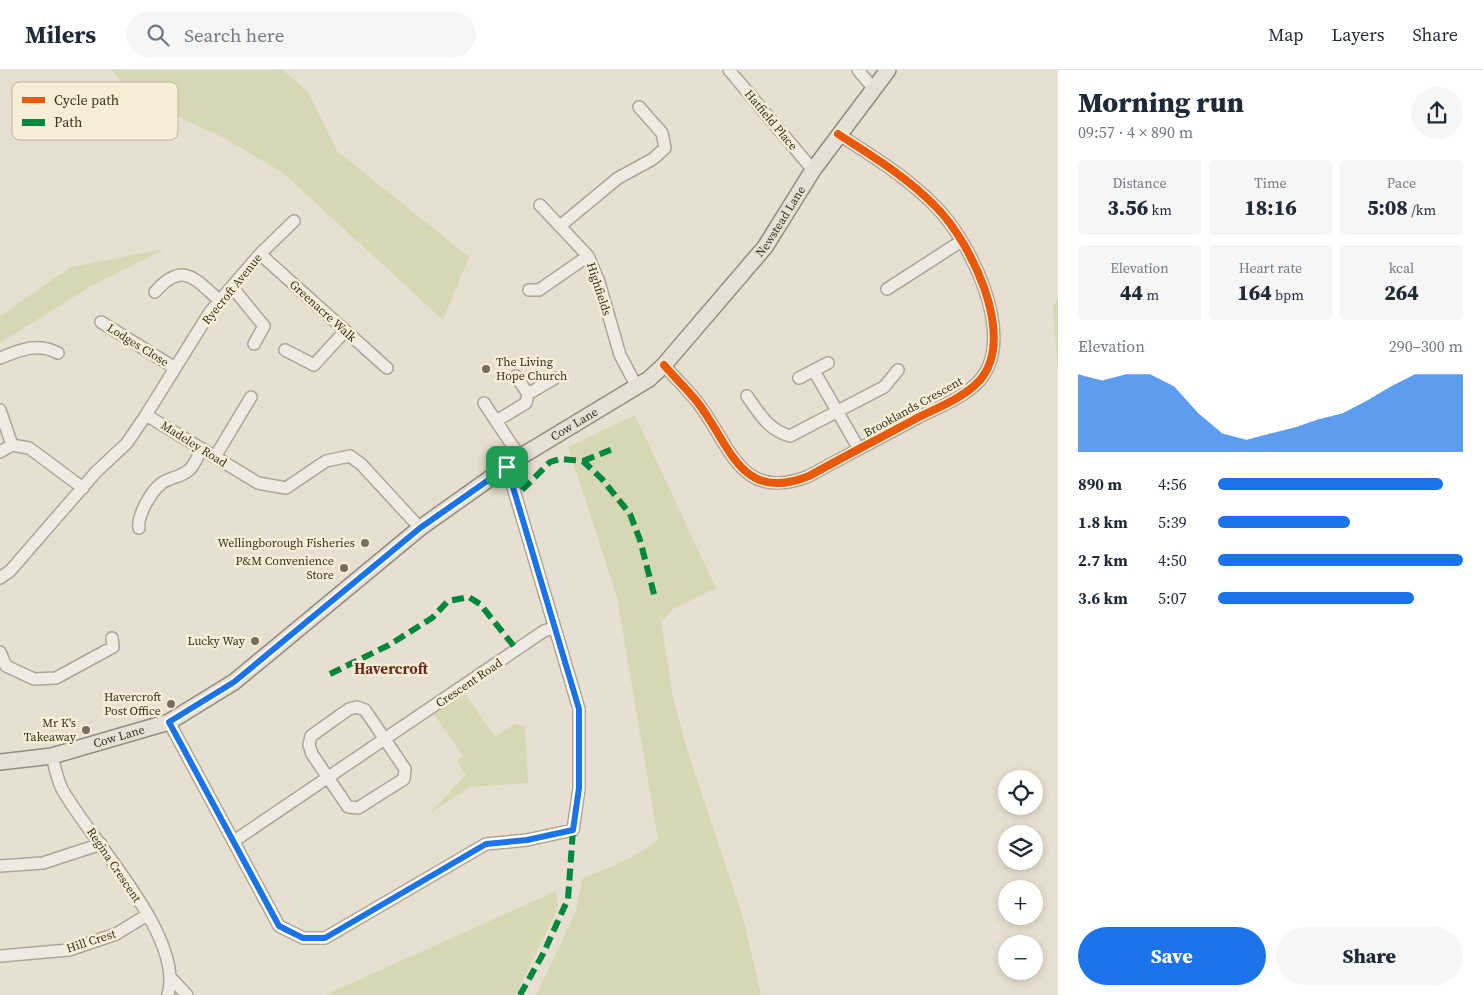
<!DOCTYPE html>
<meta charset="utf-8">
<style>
body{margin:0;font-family:"Source Serif 4",serif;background:#f6f6f7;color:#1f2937;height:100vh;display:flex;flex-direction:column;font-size:19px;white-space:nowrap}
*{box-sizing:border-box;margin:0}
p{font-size:16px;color:#747a83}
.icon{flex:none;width:28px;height:28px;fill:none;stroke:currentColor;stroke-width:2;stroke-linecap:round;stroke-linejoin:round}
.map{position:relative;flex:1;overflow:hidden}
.sheet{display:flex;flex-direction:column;background:#fff;width:425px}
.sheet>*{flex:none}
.controls{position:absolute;left:998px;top:700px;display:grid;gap:10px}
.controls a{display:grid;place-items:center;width:45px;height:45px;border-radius:50%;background:#fff;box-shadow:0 2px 8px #0003;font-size:25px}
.pin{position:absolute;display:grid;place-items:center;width:42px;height:42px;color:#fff;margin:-21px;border-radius:10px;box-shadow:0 2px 8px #0006}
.round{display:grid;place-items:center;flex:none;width:52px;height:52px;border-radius:26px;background:#f6f6f7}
.summary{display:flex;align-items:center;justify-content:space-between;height:85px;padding:0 20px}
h1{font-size:28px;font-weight:800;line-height:38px}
.figures{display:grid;grid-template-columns:repeat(3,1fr);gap:8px;height:85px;padding:5px 20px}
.figures div{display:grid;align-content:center;border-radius:5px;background:#f6f6f7;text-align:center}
.figures b{font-size:21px;font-weight:800}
.figures small{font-size:14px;font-weight:400}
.figures p{font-size:14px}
.chart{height:140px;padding:10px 20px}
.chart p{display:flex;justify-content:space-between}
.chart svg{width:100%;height:90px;margin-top:5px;fill:#1a73e8;opacity:.7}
.button{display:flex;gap:10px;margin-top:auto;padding:10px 20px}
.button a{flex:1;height:58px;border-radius:30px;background:#1a73e8;color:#fff;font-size:20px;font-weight:800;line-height:58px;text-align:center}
.button a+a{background:#f6f6f7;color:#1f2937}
ul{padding:0 20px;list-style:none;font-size:16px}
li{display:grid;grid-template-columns:80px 60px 1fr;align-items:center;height:38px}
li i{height:12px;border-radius:6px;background:#1a73e8}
header{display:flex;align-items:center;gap:30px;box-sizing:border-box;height:70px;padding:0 25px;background:#fff;border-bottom:1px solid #e0e1e3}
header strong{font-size:24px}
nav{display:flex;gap:28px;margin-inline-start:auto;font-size:18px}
.search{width:350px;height:45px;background:#f6f6f7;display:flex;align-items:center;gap:12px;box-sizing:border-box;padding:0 18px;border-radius:28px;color:#747a83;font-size:19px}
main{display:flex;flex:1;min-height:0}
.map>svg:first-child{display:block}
.green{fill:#d6d7b3}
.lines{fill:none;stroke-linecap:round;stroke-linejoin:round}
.minor-casing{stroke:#ada599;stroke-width:14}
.major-casing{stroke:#928b80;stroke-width:18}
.minor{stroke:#efebe3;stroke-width:11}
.major{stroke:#e6e1d4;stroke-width:15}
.quiet{stroke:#00873e;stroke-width:6;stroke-dasharray:12 6;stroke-linecap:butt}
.cycleway-casing{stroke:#f7eed8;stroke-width:11}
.cycleway{stroke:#e8590c;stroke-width:8}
.route-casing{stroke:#fff;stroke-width:10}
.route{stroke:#1a73e8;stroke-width:6}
.poi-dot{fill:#786c5e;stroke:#f7eed8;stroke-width:2}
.labels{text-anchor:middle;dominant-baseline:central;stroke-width:5;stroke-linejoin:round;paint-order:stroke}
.street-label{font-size:12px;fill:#3d2e20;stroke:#f7eed8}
.poi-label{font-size:12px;fill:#3d2e20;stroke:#f7eed8;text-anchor:end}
.quarter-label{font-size:15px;font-weight:bold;fill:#6b2e1e;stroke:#f7eed8}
.key{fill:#f7eed8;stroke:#bfb4a1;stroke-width:1}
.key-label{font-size:14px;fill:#3d2e20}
</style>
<header>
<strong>Milers</strong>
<div class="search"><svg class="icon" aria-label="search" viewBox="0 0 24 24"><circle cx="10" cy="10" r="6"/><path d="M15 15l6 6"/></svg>Search here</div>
<nav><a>Map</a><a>Layers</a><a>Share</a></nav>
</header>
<main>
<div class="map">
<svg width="1058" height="925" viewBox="0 0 1058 925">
<rect width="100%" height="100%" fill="#e7e0d1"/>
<!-- green -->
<path class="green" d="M112,0h171l25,22 29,59 132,106 -26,63 -161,-148 -60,-35 -87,-40z
M165,179l-74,37 -91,57v-27l71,-49z
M1058,229v72l-5,-65z
M635,345l81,173 -43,21 -12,13 12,75 14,52 56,168 18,78h-225l40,-84 6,-32 49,-21 27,-18 -41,-243 -49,-150z
M464,622l31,45 20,-13 10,2 3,57 -58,4 -40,26 36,-38 -9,-14 6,-5 -29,-42z
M556,821l2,17 -42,87h-191z"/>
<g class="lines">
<defs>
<path id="minor" d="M729,0l84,100
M858,0l15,18
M540,135l48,51 11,26 21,73 17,32
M560,156l58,-48 35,-19 12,-11 -3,-15 -23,-26
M260,184l127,114
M232,217l32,39 -10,18
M887,219l73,-47
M529,220h10l49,-34
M155,222c28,-32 40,-13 65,9
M101,252l74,46
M285,280l29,15 31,-34
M0,288c20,-8 38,-16 58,-5
M664,295c11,13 24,25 34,38 32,41 42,101 111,73 36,-20 73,-39 110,-59 20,-10 46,-20 61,-37 38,-44 -11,-141 -45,-174 -28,-29 -63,-50 -97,-72
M814,301l45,78
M516,306l12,18 27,-16
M799,308l29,-15
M747,326c12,17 21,34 43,40l94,-49 14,-17
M484,333l36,54
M0,340l12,35
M146,345l64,-103 50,-58 34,-33
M496,351l30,-18 2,-9
M0,382l12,-7 17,3 54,40
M215,387l36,-60
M139,458c-2,-12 12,-37 23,-45 8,-6 19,-5 28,-14 5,-5 8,-14 12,-20
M0,508l10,-7 86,-99 31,-29 19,-28 112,68 28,5 40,-27 24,-5 11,8 59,64
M0,582l6,14 28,13 22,-1 57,-31 -1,-9
M357,637l8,3 40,59 -1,10 -46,29 -10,-1 -36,-53 -3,-9 2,-9 38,-27z
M169,652l110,204 24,12h22l161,-94 41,-4 46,-10 6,-41v-80l-72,-242
M52,686c3,11 5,23 10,33 28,51 123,147 106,206
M234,771l310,-210 9,-3
M0,796l43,-3 58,-19
M0,886l69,-6 47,-16 31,-19
M170,907l17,18"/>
<g id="major">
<path id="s1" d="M0,692l52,-6 117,-34 65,-40 186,-154 100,-71 129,-78 15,-14 101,-118 48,-77 75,-100"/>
</g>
</defs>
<!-- minor casing -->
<use href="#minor" class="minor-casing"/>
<!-- major casing -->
<use href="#major" class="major-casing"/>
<!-- minor -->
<use href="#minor" class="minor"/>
<!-- major -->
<use href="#major" class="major"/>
<!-- quiet -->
<path class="quiet" d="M583,391l32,-13
M522,420l28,-28 10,-3 23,2 19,18 28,35 10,26 15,58
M330,604l59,-29 43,-27 16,-17 21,-4 11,7 37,46
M520,925l23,-41 25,-55 5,-69"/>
<defs>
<path id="cycleway" d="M664,295c11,13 24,25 34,38 32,41 42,101 111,73 36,-20 73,-39 110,-59 20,-10 46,-20 61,-37 38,-44 -11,-141 -45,-174 -28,-29 -63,-50 -97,-72
M169,652l110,204 24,12h22l161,-94 41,-4 46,-10 6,-41v-80l-72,-242"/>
</defs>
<!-- cycleway casing -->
<use href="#cycleway" class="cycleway-casing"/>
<!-- cycleway -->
<use href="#cycleway" class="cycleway"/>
</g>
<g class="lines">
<defs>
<path id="route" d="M507,397l72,242v79l-6,42 -46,10 -41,4 -161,94h-22l-24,-12 -110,-204 65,-40 186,-154z"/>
</defs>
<!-- route casing -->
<use href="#route" class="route-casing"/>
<!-- route -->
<use href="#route" class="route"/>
</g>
<!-- markers -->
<g class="poi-dot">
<circle cx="486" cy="299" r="5"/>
<circle cx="365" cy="473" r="5"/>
<circle cx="344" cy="498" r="5"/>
<circle cx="255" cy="571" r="5"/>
<circle cx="171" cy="634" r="5"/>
<circle cx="86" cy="660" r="5"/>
</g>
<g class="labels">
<!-- street labels -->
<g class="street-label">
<text transform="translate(771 50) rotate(50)">Hatfield Place</text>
<text stroke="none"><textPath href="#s1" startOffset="971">Newstead Lane</textPath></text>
<text transform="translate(232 219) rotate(-51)">Ryecroft Avenue</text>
<text transform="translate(599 219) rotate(72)">Highfields</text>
<text transform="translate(323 241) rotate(42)">Greenacre Walk</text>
<text transform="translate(138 275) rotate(32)">Lodges Close</text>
<text transform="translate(913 337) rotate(-29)">Brooklands Crescent</text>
<text stroke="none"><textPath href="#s1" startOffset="678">Cow Lane</textPath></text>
<text transform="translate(194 374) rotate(32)">Madeley Road</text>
<text transform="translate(469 613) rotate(-34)">Crescent Road</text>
<text stroke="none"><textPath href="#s1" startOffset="122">Cow Lane</textPath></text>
<text transform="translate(114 795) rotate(56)">Regina Crescent</text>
<text transform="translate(91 871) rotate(-18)">Hill Crest</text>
</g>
<!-- poi labels -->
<g class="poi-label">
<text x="496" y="292" text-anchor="start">The Living<tspan x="496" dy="14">Hope Church</tspan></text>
<text x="355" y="473">Wellingborough Fisheries</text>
<text x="334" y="491">P&amp;M Convenience<tspan x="334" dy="14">Store</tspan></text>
<text x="245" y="571">Lucky Way</text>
<text x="161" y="627">Havercroft<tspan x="161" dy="14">Post Office</tspan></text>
<text x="76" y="653">Mr K's<tspan x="76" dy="14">Takeaway</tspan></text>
</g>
<!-- quarter labels -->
<g class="quarter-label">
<text x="391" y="598">Havercroft</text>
</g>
</g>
<!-- legend -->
<rect x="12" y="12" width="166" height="58" rx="8" class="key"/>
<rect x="22" y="27" width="23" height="6" fill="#e8590c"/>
<rect x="22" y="49" width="23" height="7" fill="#00873e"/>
<g class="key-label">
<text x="54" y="35">Cycle path</text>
<text x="54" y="57">Path</text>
</g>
</svg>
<div class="controls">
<a><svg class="icon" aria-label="locate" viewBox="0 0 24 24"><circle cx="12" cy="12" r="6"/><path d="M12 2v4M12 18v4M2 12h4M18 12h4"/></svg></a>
<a><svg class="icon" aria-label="layers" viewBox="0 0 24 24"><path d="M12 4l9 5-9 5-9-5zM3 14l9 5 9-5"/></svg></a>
<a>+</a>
<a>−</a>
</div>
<div class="pin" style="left:507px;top:397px;background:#1e9e55"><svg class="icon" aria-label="arrive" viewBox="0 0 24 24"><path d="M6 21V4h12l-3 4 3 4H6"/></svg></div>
</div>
<section class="sheet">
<div class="summary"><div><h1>Morning run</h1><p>09:57 · 4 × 890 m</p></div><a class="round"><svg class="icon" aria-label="share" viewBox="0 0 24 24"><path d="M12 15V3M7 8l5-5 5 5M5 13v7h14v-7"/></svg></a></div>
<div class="figures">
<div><p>Distance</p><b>3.56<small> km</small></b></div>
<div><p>Time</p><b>18:16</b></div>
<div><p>Pace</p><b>5:08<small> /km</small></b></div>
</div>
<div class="figures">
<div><p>Elevation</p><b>44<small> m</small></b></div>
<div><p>Heart rate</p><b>164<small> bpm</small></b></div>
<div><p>kcal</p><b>264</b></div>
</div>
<div class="chart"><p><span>Elevation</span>290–300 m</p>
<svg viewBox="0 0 160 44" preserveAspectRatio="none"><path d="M0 44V6L10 9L20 6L30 6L40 12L50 25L60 35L70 38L80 35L90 32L100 28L110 25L120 19L130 12L140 6L150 6L160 6V44z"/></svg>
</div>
<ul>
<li><b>890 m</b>4:56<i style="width:92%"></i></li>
<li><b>1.8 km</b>5:39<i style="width:54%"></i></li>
<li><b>2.7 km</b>4:50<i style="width:100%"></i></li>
<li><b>3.6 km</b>5:07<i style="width:80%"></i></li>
</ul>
<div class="button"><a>Save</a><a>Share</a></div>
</section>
</main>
